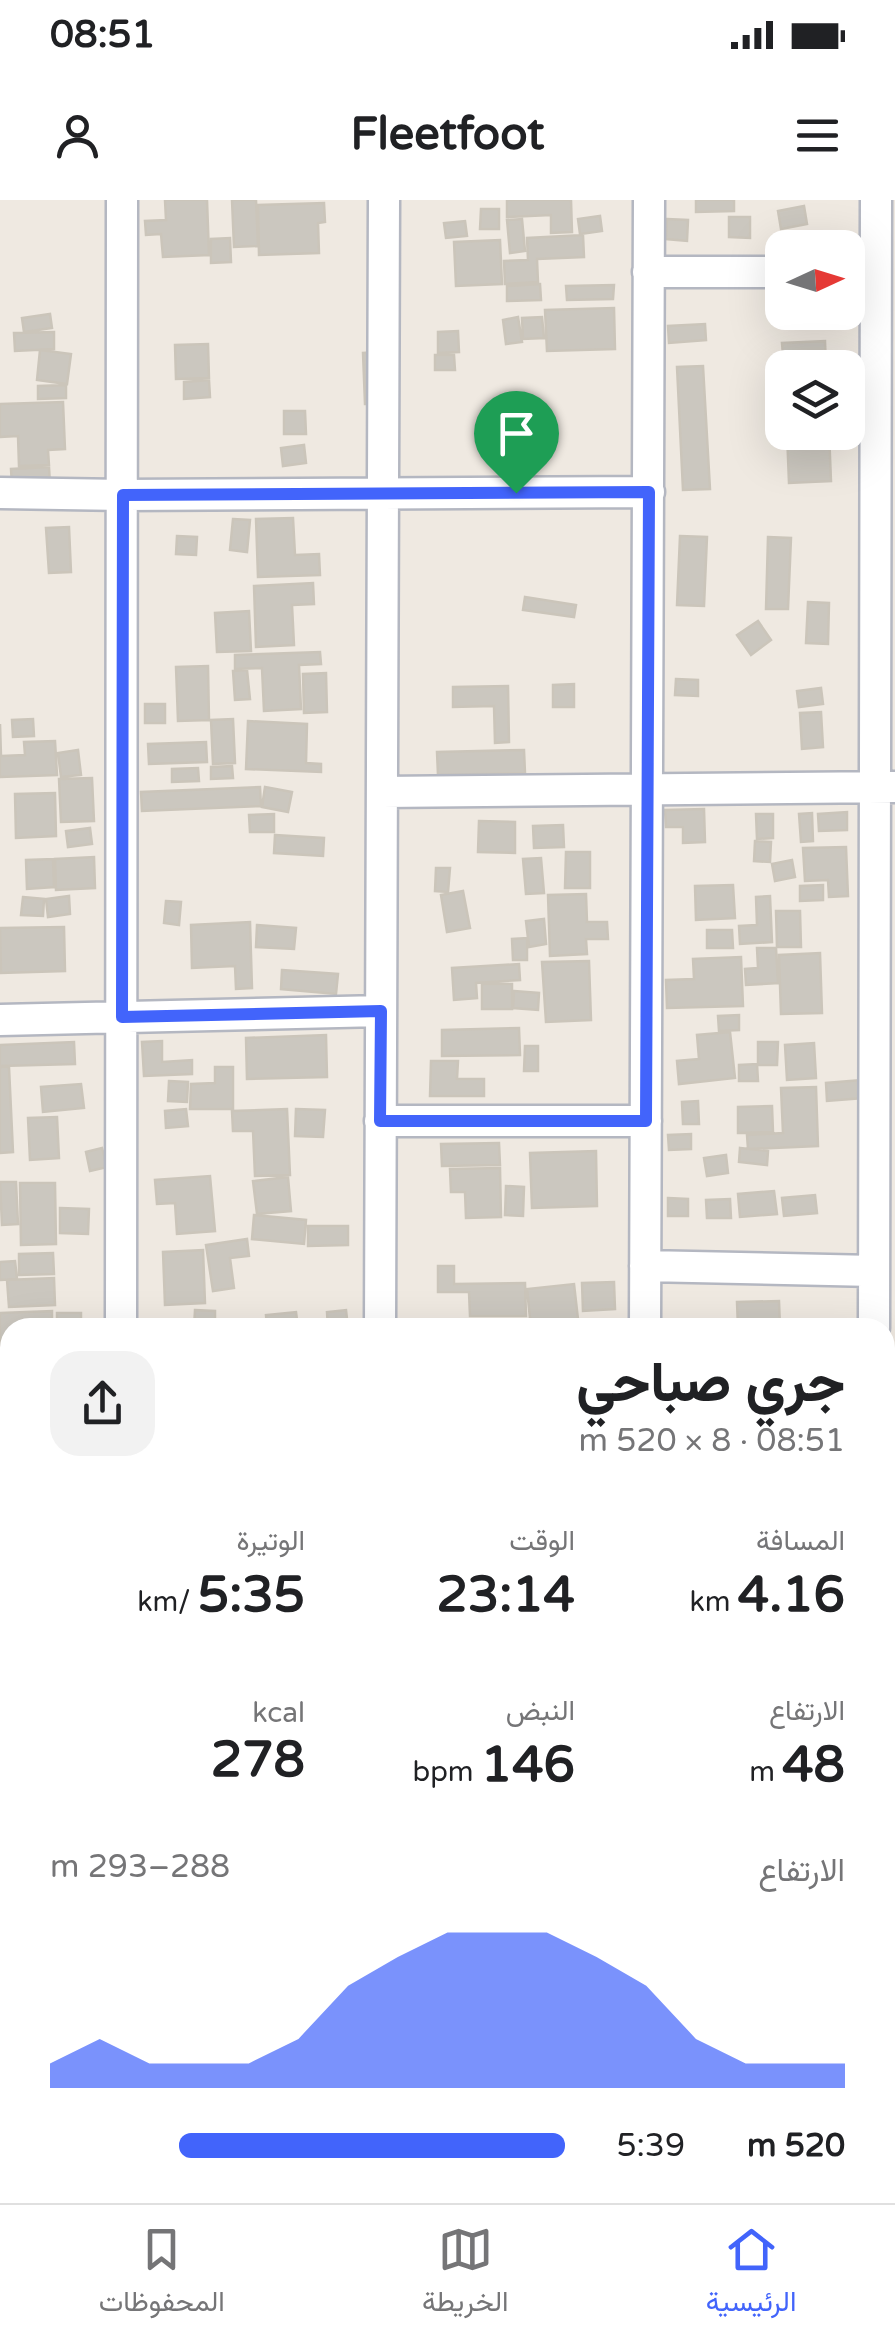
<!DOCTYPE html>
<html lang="ar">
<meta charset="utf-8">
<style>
body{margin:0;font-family:"Varela Round",Vazirmatn,sans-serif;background:#f2f2f2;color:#202124;direction:rtl;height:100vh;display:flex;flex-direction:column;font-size:38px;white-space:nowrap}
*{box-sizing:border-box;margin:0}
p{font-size:32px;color:#757577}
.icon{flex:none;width:55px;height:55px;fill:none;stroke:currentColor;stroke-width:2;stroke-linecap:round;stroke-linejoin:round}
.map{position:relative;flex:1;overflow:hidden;direction:ltr}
.details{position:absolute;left:0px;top:1118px;width:895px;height:888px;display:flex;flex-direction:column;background:#fff;border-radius:30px 30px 0 0;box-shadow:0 10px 40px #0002;direction:rtl}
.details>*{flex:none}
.needle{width:65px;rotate:86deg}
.fabs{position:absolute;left:765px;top:30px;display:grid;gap:20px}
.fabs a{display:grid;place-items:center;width:100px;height:100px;border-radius:20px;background:#fff;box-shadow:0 10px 40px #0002;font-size:50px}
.pin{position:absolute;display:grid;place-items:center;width:85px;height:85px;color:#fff;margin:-102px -42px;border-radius:50% 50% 50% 0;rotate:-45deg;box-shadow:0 0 10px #0007}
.pin .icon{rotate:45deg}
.round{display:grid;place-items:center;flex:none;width:105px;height:105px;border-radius:30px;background:#f2f2f2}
.overview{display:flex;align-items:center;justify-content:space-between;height:170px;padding:0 50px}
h1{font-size:55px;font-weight:800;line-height:75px}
.metrics{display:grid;grid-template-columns:repeat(3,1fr);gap:15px;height:170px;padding:10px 50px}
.metrics div{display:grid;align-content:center}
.metrics b{font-size:50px;font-weight:800}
.metrics small{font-size:28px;font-weight:400}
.metrics p{font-size:28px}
.chart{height:280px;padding:20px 50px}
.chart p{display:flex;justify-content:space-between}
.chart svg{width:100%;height:180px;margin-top:10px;fill:#4264fb;opacity:.7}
ul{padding:0 50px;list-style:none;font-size:32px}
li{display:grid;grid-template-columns:160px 120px 1fr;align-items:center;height:75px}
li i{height:25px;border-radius:12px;background:#4264fb}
.status{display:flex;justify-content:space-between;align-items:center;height:70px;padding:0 50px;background:#fff;direction:ltr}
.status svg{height:28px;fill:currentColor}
header{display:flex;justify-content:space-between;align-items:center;height:130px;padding:0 50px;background:#fff;font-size:45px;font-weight:800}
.dock{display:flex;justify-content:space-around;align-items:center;height:140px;border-top:2px solid #e0e0e0;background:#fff;font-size:28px;color:#757577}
.dock a{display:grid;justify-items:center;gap:5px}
.dock .current{color:#4264fb}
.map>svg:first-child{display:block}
.building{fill:#cbc7bf;stroke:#cbc5ba;stroke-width:2.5}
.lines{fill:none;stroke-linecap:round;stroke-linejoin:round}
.street-casing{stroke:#b4b7c1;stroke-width:35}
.street{stroke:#fff;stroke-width:30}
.route-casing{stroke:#fff;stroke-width:20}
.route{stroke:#4264fb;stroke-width:12}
</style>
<div class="status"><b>08:51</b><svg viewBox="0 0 49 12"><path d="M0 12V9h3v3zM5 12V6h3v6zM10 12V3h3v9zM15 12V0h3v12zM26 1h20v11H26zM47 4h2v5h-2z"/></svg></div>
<header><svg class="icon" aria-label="menu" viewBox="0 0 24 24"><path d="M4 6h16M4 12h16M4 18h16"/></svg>Fleetfoot<svg class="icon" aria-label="person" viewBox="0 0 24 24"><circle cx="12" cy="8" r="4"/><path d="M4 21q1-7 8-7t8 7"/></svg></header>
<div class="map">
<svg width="895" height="2003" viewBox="0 0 895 2003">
<rect width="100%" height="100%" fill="#efe9e1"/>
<!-- building -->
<path class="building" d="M165,0h42l2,55 -46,2 -2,-23 -15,1 -1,-14 21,-1z
M232,0h24l2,46 -24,1z
M507,0h64l1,32 -21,1v-18l-44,2z
M696,0h38v11l-38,1z
M324,3l1,19 -7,1 1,30 -60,2 -1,-50z
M804,6l3,18 -26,5 -3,-18z
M481,9h18v20h-19z
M600,16l2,15 -22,3 -2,-15z
M729,17h21v21l-21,-1z
M522,19l3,32 -15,2 -3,-33z
M667,19l21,1 -1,21 -21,-2z
M465,21l2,15 -21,2 -2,-15z
M583,35l1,22 -47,2 1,23 -33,2 -1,-23 24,-1 -1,-22z
M230,38l1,24 -20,1v-24z
M500,40l2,44 -46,2 -2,-44z
M540,84l1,16 -34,1v-15z
M614,85l-1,14 -46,1 -1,-14z
M614,108l1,41 -68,2 -2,-41z
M50,114l2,14 -28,4 -2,-14z
M518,117l4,25 -16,2 -3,-24z
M542,117l2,21 -21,1 -1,-21z
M705,124l1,16 -37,3 -1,-17z
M458,131l1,21 -21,1v-21z
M54,132v17l-39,2 -1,-18z
M825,141l1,27h-42l-2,-25z
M208,144l1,34 -33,1 -1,-34z
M40,150l31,4 -4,30 -30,-4z
M378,152l2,52h-15l-2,-51z
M435,155h19l1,15h-20z
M703,166l7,123 -27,1 -6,-123z
M209,180l1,17 -26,2v-17z
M66,185v13l-28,1v-13z
M63,202l2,47 -17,1 1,15 -30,1 -1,-30 -18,1v-33z
M284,211h21l1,23h-22z
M787,232h42l2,49 -42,2z
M304,245l2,18 -23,3 -2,-18z
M49,267l1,17 -38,2 -1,-17z
M293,318l2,37 24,-1 1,21 -62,2 -2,-58z
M233,319l17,1 -3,32 -17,-2z
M69,327l2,45 -22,1 -3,-45z
M177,336l20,1 -1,18 -20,-1z
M680,336l27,1 -3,69 -27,-1z
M768,337l23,1 -3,71h-22z
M313,383l1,21 -22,1 2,40 -38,2 -2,-61z
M525,397l51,8 -2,12 -51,-7z
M808,402l21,1 -1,41 -22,-1z
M249,411l2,40 -34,1 -2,-39z
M758,421l13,19 -20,15 -14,-20z
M320,452l1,12 -22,1 2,44 -37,2 -2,-43 -27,1v-14z
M208,466l1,54 -31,1 -2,-54z
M247,470l3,29 -15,1 -2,-29z
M326,473l1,39 -23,1 -1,-39z
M676,479l22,1v16l-23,-1z
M574,484v23h-21v-22z
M508,486l1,56 -14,1 -1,-37 -41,1v-20z
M821,488l2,16 -24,3 -2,-16z
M145,504h20v19h-20z
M821,512l2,35 -21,2 -2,-36z
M33,519l1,17 -21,1 -1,-17z
M233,519l2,44 -22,1 -2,-44z
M248,521l59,3 -1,39 15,1v8l-75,-3z
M0,524l1,32 24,-1 -1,-13 31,-1 2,34 -57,2z
M206,542l1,20 -58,2 -1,-20z
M78,550l3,25 -20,2 -3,-24z
M524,550l1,23 -87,2 -1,-23z
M232,566l1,12 -22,1v-12z
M198,568l1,13 -27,1v-13z
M92,578l2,43 -33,1 -2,-43z
M260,587l1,19 -119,5 -1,-19z
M265,587l27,5 -4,20 -26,-5z
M55,593l1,43 -40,2 -1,-44z
M704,609l1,33 -22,1v-16h-17l-1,-17z
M847,612v18l-28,1 -1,-17z
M812,613l1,28 -12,1 -2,-28z
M274,614v18h-24l-1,-17z
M756,614h17v24l-16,1z
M479,621l36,1v31l-37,-1z
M563,625l1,22 -30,1 -1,-22z
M90,628l2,16 -24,3 -2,-16z
M275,635l49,3 -1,18 -49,-3z
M755,641l16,1 -1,20 -16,-1z
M846,647l2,49 -19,1 -1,-17 -23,1 -2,-33z
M566,652h24v36h-25z
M94,657l1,31 -39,2 -1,-31z
M541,658l3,35 -18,1 -3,-35z
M53,659l1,28 -27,2 -1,-29z
M792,660l3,17 -20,4 -3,-17z
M436,668h14l-2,24 -13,-1z
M733,685l2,33 -39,2 -1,-34z
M823,685v15l-23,1v-15z
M463,691l7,37 -23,4 -6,-37z
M586,694l1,28h20l1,17h-22l1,15 -37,2 -2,-61z
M69,696l1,18 -22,3 -2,-18z
M770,696l2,46 -32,2 -1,-18 18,-1 -1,-28z
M23,697l21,2 -1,17 -22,-1z
M166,701l15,1 -2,23 -15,-2z
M776,711h24l1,36h-24z
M544,719l2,25 -17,3 -3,-26z
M250,722l2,66 -16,1 -1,-23 -43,2 -1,-43z
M257,725l39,3 -2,21 -38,-2z
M64,727l1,44 -64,2 -1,-45z
M707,730h25l1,18h-26z
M527,738v22h-14l-1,-21z
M757,748h19l2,35 -32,2 -1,-16 13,-1z
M820,753l2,60 -41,1 -2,-59z
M741,757l2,49 -76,2 -1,-28 28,-1 -1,-20z
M589,761l2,59 -45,2 -4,-60z
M519,764l1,16 -44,3 1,15 -23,2 -2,-32z
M282,770l56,4 -2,20 -55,-5z
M482,784h30v25h-30z
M514,791l25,2 -1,17 -25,-2z
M739,815v15l-20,1 -1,-15z
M519,828l1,27 -78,1v-26z
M730,832l5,46 -56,6 -2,-23 22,-2 -2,-24z
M326,835l1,42 -80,2 -1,-41z
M162,841v21l30,-2v14l-48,2 -2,-34z
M74,842l1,22 -75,2v-21z
M758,842h20l-1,23h-19z
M814,843l2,35 -29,2 -2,-35z
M525,846h13v25h-14z
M431,861h27l-1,18h27v17h-54z
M757,864l1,17h-19v-16z
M0,867h9l4,85 -13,1z
M215,867h18v42h-43l1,-25 24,-1z
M861,880l2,18 -36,3 -1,-18z
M169,881l19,1 -1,20 -19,-1z
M81,884l3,24 -41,4 -2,-25z
M816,887l2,59 -70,3 -1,-14 36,-2 -2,-45z
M698,901l1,23h-16l-1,-22z
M772,906l1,26 -35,1v-26z
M186,909l2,17 -22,2 -1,-17z
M287,909l3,66 -35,1 -2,-45h-20l-1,-20z
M296,909l29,1 -2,27 -28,-1z
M57,917l2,41 -29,2 -2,-42z
M691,934v15l-22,1 -1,-15z
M499,943l1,22 -58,1 -1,-22z
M102,948l5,19 -17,4 -4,-19z
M740,948l28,3 -1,14 -28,-3z
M596,951l1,55 -65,2 -2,-55z
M726,955l2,18 -21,3 -3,-18z
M500,968l1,49 -35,1 -1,-26h-14l-1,-23z
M210,976l5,55 -38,3 -2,-31 -18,1 -2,-24z
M288,977l3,34 -34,3 -4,-33z
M0,982h16l2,42 -16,1z
M20,983h35l1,61 -35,1z
M506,986l18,1 -1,29 -18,-1z
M774,991l3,23 -37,3 -2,-23z
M815,995l2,18 -33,3 -2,-18z
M668,998l20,1v17h-20z
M730,999l1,19h-24l-1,-18z
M60,1008l29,1 -1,25 -28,-1z
M254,1015l52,5 -2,24 -52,-5z
M308,1026h40v19l-40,1z
M247,1039l2,17 -19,2 4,30 -21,3 -7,-46z
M203,1050l2,53 -40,2 -2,-53z
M53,1053l1,21 -35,1v-21z
M15,1061l2,18 -17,1v-18z
M438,1066h16v18l71,-1 1,33h-56l-1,-24h-31z
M54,1078l1,27 -46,2 -2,-27z
M614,1082l1,27 -32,2 -1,-28z
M574,1084l5,44h-48l-4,-39z
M779,1101l1,27h-42l-1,-26z
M195,1110l20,1v17h-21z
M346,1110l2,18h-20l-1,-16z
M52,1111v17h-42v18h-10v-33z
M296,1112l2,16h-31l-1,-13z
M57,1113h24v15h-24z
M524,1124v4h-62v-3z
M0,1400h10v43h-10z
M0,1751h10v62l-10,1z
M10,1826v28l-9,1 -1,-28z
M0,1867h10v37h-10z
M151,1995h52v8h-52z
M216,1995h27v7l-27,1z
M476,1995h26v8h-25z
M777,1995h40v8h-40z"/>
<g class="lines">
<defs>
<path id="street" d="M648,72h134
M0,293l123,2 526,-3
M382,592l512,-5
M0,820l381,-9
M380,921h266
M645,1066l229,5
M121,1128l1,-1128
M380,1128l4,-1128
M645,1128l4,-1128
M874,1128l2,-1128
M0,1288h10
M885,1315h10
M120,2003v-8
M376,2003l1,-8
M642,2003v-8
M875,2003v-8"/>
</defs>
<!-- street casing -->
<use href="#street" class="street-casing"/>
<!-- street -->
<use href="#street" class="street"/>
</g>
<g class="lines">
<defs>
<path id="route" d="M649,292l-3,629h-266l1,-110 -259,6 1,-522z"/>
</defs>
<!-- route casing -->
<use href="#route" class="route-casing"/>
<!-- route -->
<use href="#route" class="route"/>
</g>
</svg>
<div class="fabs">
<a><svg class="needle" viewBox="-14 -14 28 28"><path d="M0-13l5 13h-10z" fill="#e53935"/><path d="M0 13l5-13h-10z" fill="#757577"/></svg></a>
<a><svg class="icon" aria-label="layers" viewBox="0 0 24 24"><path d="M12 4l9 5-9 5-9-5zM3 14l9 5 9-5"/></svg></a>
</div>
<div class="pin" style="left:516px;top:293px;background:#1e9e55"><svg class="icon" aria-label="arrive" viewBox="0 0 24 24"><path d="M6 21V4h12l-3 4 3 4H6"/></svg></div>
<section class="details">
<div class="overview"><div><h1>جري صباحي</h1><p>08:51 · 8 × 520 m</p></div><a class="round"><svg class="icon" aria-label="share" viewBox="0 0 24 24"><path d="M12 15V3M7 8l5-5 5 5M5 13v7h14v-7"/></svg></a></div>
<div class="metrics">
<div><p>المسافة</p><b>4.16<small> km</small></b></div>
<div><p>الوقت</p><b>23:14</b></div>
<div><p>الوتيرة</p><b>5:35<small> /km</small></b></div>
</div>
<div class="metrics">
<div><p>الارتفاع</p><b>48<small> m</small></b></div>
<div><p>النبض</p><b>146<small> bpm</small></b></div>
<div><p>kcal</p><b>278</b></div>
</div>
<div class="chart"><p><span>الارتفاع</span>288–293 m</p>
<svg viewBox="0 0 160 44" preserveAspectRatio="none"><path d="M0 44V38L10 32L20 38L30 38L40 38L50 32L60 19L70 12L80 6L90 6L100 6L110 12L120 19L130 32L140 38L150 38L160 38V44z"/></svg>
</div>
<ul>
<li><b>520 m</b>5:39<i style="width:75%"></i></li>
</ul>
</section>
</div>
<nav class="dock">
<a class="current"><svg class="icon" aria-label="home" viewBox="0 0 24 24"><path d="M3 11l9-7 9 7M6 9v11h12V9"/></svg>الرئيسية</a>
<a><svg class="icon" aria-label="map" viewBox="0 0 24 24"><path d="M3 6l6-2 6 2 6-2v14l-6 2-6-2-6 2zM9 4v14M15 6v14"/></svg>الخريطة</a>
<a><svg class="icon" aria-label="saved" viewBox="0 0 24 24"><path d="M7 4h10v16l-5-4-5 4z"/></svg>المحفوظات</a>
</nav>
